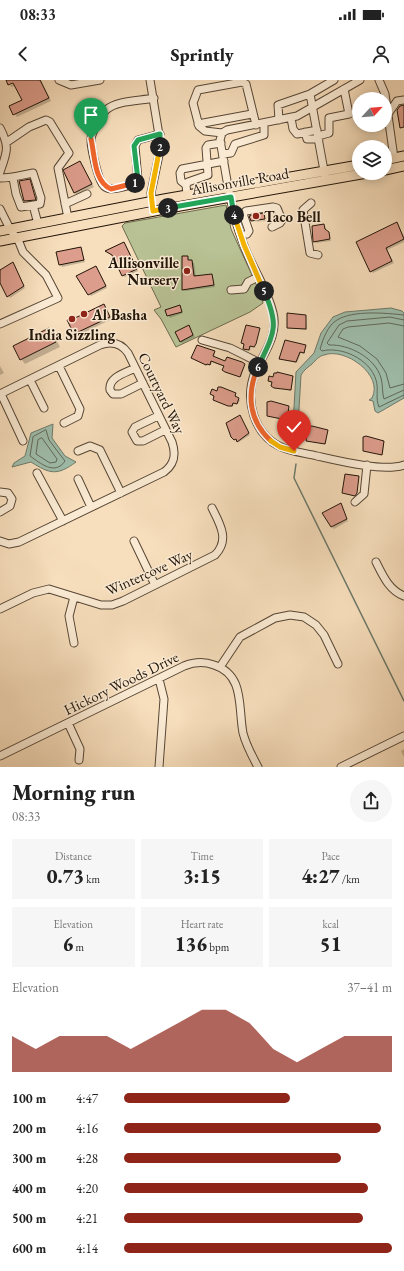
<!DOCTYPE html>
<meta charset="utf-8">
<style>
body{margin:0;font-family:"EB Garamond",serif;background:#f6f6f6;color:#222;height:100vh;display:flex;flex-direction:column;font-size:15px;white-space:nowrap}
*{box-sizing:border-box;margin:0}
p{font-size:13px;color:#767676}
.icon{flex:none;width:22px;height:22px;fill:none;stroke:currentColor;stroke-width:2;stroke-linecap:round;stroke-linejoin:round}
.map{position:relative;height:687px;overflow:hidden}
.panel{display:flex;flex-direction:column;background:#fff;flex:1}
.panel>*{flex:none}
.needle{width:26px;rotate:64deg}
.controls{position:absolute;left:352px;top:12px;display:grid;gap:8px}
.controls a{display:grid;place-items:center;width:40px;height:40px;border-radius:50%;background:#fff;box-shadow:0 2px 10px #0003;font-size:20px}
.pin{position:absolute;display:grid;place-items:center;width:34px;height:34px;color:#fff;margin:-41px -17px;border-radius:50% 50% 50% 0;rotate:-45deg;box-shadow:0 0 4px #0007}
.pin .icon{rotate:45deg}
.km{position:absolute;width:20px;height:20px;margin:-10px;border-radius:50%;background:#222;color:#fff;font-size:11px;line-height:20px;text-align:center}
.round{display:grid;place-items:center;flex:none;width:42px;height:42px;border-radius:21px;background:#f6f6f6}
.headline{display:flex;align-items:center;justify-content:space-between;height:68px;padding:0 12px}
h1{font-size:22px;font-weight:800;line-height:30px}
.metrics{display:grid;grid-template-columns:repeat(3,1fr);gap:6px;height:68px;padding:4px 12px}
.metrics div{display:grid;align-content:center;border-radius:0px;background:#f6f6f6;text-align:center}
.metrics b{font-size:20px;font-weight:800}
.metrics small{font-size:11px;font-weight:400}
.metrics p{font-size:11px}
.chart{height:112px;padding:8px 12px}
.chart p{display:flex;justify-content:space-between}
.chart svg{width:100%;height:72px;margin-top:4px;fill:#8f2418;opacity:.7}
ul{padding:0 12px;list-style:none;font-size:13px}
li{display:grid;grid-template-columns:64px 48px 1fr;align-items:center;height:30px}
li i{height:10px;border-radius:5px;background:#8f2418}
.status{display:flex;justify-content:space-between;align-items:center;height:28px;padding:0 20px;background:#fff;direction:ltr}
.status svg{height:11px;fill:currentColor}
header{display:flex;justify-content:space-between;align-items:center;height:52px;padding:0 12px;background:#fff;font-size:18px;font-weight:800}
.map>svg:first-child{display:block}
.green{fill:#b8c294;stroke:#6c6b4e}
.water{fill:#9ebdab;stroke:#6c796a}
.shadow{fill:#0003}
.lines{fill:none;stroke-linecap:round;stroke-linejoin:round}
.shore{stroke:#60685a;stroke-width:1}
.stream{stroke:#6c796a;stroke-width:1.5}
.building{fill:#dd9d8c;stroke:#211408}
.minor-casing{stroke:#564635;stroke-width:9}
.major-casing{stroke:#211408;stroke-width:11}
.minor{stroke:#faead3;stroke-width:7}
.major{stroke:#f7debc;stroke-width:9}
.split-1-casing{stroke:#fff;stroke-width:8}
.split-2-casing{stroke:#fff;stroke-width:8}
.split-3-casing{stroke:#fff;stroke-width:8}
.split-4-casing{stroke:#fff;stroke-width:8}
.split-5-casing{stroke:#fff;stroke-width:8}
.split-6-casing{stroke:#fff;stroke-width:8}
.split-7-casing{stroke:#fff;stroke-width:8}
.split-8-casing{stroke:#fff;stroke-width:8}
.split-1{stroke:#f0652b;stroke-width:5}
.split-2{stroke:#22a559;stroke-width:5}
.split-3{stroke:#f5b400;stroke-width:5}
.split-4{stroke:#22a559;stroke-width:5}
.split-5{stroke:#f5b400;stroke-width:5}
.split-6{stroke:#22a559;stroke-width:5}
.split-7{stroke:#f0652b;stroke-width:5}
.split-8{stroke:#f5b400;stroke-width:5}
.poi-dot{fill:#8f2418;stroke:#faead3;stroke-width:1.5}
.labels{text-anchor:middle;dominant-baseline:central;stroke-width:3;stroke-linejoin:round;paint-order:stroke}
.street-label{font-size:15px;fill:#211408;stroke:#faead3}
.poi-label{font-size:15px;font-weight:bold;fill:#211408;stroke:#faead3;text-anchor:start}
</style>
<div class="status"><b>08:33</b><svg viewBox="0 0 49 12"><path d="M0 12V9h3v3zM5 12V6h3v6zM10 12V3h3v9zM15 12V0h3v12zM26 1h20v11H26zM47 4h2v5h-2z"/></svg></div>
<header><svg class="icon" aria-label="back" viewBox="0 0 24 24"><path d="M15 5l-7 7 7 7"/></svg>Sprintly<svg class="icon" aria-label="person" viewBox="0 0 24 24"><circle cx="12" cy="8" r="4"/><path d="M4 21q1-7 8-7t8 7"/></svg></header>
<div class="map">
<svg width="404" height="687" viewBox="0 0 404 687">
<rect width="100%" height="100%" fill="#f7debc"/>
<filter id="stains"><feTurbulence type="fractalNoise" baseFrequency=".005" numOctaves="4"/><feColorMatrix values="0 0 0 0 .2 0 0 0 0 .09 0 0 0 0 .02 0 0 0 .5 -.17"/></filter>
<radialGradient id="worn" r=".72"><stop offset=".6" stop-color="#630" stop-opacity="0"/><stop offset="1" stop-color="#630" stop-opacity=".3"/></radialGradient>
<!-- green -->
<path class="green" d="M226,125l5,24 30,66 2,8 -13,9 -74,35 -15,-28 -7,-9 7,-3 -39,-81 3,-3z"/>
<!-- water -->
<path class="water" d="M391,228l11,3 2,2v85l-26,15 -3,-2 -2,-10 -4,-1 3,-2c12,-23 -27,-51 -48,-43 -5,1 -8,5 -12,9 -4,3 -8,6 -11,11l-4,68h-5l4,-71 18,-19 7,-20 12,-16 12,-5z
M53,344l-1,14 13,18 11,6c-19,14 -26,12 -45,0l-19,5 2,-4 11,-7 6,-23z"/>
<!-- shadow -->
<path class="shadow" d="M18,0h23l10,21 -34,16 -7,-10 13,-7 -7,-15 -4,2 -2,-1 8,-5z
M80,83l14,24 -17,8 -3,-3z
M29,100l8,21 -10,2 -7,-21z
M266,140v1l-13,1z
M397,143l7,13v6l-17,8 7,13 -21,10 -2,-2z
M324,145l7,16 -15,2 -2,-2z
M124,163l14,28 -13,6 -2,-2z
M81,168l4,14 -23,5 -2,-2z
M187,177l2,4 5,2 2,14 16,-2 3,12 -30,4 -2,-2z
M13,183l12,25 -15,10 -10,-16v-12z
M96,187l11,21 -16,8 -2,-2z
M104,225l8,14 -35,17 -9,-16 6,-3 2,2z
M179,226l4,7 -13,5 -4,-7z
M306,236l1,14 -19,-2z
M190,248l5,9 -13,6 -2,-2z
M49,249l4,4 7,14 -35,17 -4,-5z
M259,249l-4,19 -4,-2 -1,5 -5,-2v-4l-3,-2z
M197,266l18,6 -1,5 12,5 18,2 -3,13 -14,-4 -3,-4 1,-2 -13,-5 -1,3 -3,-1 -1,2 -13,-7z
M305,266v8l-4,-1 -4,10 -17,-4z
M0,286l4,7 -4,2z
M292,297l-1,14 -17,-4 -1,-4 -4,-2z
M211,314h25v4l4,2 -2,4 -4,-1 -1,4 -18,-6v-5z
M288,327v13l-20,-4z
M240,336l10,19 -11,7 -6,-6z
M327,351l-1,13 -18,-3z
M384,362l-1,13 -19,-5z
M340,424l8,17 -14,8 -2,-2z
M404,669v8l-3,-6z"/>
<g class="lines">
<!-- shore -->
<path class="shore" d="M404,235c-18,-2 -51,-5 -67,5 -9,5 -14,19 -17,29l2,2c19,-5 48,8 54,29 3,9 -1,18 3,27l25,-12
M404,240l-14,-3 -43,4 -8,4 -12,18 2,2c19,-1 46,12 52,33 2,7 1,15 3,21l20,-9
M404,246l-15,-3 -41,4 -5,2 -5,8 22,9 17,13 9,14 4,15 14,-4
M46,350l3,10 16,21c-10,15 -25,2 -35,-5l3,-19z
M42,358l15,21 -1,3 -6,1 -14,-9 2,-14z"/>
<!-- stream -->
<path class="stream" d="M296,384l-2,14 110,223"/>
</g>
<!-- building -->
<path class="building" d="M6,0h34l9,18 -36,17 -4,-9 13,-6 -9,-17 -5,2z
M404,25v22l-4,1 -3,-18 3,-4z
M80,81l12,23 -18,9 -11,-23z
M30,99l6,21 -12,1 -5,-20z
M264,133l1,6 -14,2 -2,-5z
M397,142l7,17 -18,9 6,13 -22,11 -14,-30z
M324,144l1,5 4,3 1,7 -17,3 -1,-16z
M124,162l13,27 -15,7 -10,-21 -7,-4z
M81,167l3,13 -25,5 -3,-13z
M182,176h6v4h4l2,16 18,-2 2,11 -32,5z
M13,182l11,24 -17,11 -7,-14v-13z
M96,186l10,20 -18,9 -12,-19z
M104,224l6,13 -36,17 -7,-14 8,-4v2z
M180,225l2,7 -15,4 -2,-6z
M287,233l19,2v14l-19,-1z
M189,245l4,10 -13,7 -5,-10z
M246,245l14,3 -4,16 -2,3 -4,-1 -1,4 -6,-1 1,-5 -3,-1z
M49,248l7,14 -36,18 -7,-14z
M285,260l21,5 -2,8 -4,-1 -4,10 -17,-3z
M197,265l18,6 -2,5 12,5 2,-4 15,5 3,2 -5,13 -15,-5 -3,-2 2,-4 -13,-5 -1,4 -3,-1 -1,1 -15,-7z
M277,292l16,4 -2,14 -17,-2 -3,-2 1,-4 -4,-1 1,-5 4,1 1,-4h3z
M218,307h3l15,6 -1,3 4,2 -2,6 -4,-1 -1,3h-4l-15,-6 1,-4 -4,-2 2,-5 5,2z
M271,321l18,5 -2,14 -20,-4v-14z
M240,335l9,18 -12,9 -1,-3 -2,1 -3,-3 -5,-14z
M312,346l16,4 -3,14 -19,-3 2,-14z
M366,356l18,5 -2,14 -19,-4v-14z
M345,394l14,2 -2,17 -2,3 -13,-3z
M341,423l6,16 -16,8 -9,-14z"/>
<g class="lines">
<defs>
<path id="minor" d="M59,0l12,5 29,-5
M150,0l10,61 -1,14 -8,38 2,18
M360,0l-63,36 -70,14 -5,3 -2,7c6,33 10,68 22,100 8,25 25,47 31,73 6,23 -11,42 -19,62 -9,26 0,58 25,71 12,6 26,7 38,10 22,5 67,16 87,9
M379,0l6,14 9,64
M310,14l15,82
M154,18c-14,3 -37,2 -48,12 -4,4 -15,23 -15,30 0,8 7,41 13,46 8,7 27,-1 34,-6l-3,-34 3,-6 22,-6
M388,34l9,-13 7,-1
M291,38l2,11 4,5 20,-4
M279,40l-1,-15 32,-11 24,-14
M198,44l54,-10
M0,48c10,19 7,24 0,44
M305,52l2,7h12
M222,53l-17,-2 -6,-5 -6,-23 5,-13 44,-8 4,2 10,41
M318,56l11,-3v-15l20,-4 -5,-25
M7,62l22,-15 17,-7 4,2 19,31 -11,15 10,50
M223,74l8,-1 4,-9 29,-9v-12
M0,98c12,0 22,-3 33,-5l8,25 -1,6 -19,3 -5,-13 -3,-16
M186,105l-5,-4 -1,-8 2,-4 42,-8
M187,115l-1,-10 2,-3 20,-7 -2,-27 2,-3 13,-2
M311,123l-8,7 7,43 8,2
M65,124l22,-10
M33,125l5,19
M0,129l10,20 9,13 4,10 23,23 12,23 -58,26
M247,154l2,-3 -6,-17 3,-3 27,-4 4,1 5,12 -2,3 -8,4
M231,210l13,-1 4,-7 10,-5
M202,260l28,8 30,15
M59,286l21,43 -2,7 -14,7
M135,288c-9,5 -27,9 -25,22l3,4h8l22,-11
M30,300l14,28
M0,314l100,-49c11,-4 21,-2 28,8l44,89c4,12 3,22 -8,30l-145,70 -10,2 -9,-3
M1,314l22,47
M158,336l-23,11 -3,5 5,9h6l22,-11
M78,371l12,-5 10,4 21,43
M37,393l26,48
M78,399l13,28
M0,412l8,1 4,6 -2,7 -10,6
M355,422l9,-8 3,-29
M134,461l21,44
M376,482c7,14 13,28 28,34
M74,517l-5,19 5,27
M0,529l33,-16 16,-4 52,16h11l11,-4 92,-46c15,-15 5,-31 -3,-47
M220,587l20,-30 35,-19 15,-3 14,2 12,8 8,10 14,29
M68,643l12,26 -1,11
M0,676l184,-90c10,-4 19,-5 30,-1 31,10 24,42 29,68 3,12 9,23 15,34
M159,687l5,-68 -5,-20
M341,687l63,-31"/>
<path id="major" d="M385,80l19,-4
M385,90l19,-4
M0,151l164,-32 195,-34
M0,161l180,-35 187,-33"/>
</defs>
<!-- minor casing -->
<use href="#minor" class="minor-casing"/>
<!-- major casing -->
<use href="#major" class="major-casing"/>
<!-- minor -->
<use href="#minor" class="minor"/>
<!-- major -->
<use href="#major" class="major"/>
</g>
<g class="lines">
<defs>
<path id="split-1" d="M91,59c4,17 3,43 20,50l24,-6"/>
<path id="split-2" d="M135,103l3,-3 -4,-34 4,-6 22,-6v13"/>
<path id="split-3" d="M160,67l-9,46 2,18 15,-3"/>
<path id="split-4" d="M168,128l63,-11 3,18"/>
<path id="split-5" d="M234,135l10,30 20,46"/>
<path id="split-6" d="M258,287c16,-34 22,-40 6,-76"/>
<path id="split-7" d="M258,287c-12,27 -9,54 13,74"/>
<path id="split-8" d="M271,361l9,6 14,4"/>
</defs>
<!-- split-1 casing -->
<use href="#split-1" class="split-1-casing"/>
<!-- split-2 casing -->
<use href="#split-2" class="split-2-casing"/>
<!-- split-3 casing -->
<use href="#split-3" class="split-3-casing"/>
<!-- split-4 casing -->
<use href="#split-4" class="split-4-casing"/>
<!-- split-5 casing -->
<use href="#split-5" class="split-5-casing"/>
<!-- split-6 casing -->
<use href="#split-6" class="split-6-casing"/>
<!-- split-7 casing -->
<use href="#split-7" class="split-7-casing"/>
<!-- split-8 casing -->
<use href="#split-8" class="split-8-casing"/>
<!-- split-1 -->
<use href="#split-1" class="split-1"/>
<!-- split-2 -->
<use href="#split-2" class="split-2"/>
<!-- split-3 -->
<use href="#split-3" class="split-3"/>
<!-- split-4 -->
<use href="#split-4" class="split-4"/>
<!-- split-5 -->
<use href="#split-5" class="split-5"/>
<!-- split-6 -->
<use href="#split-6" class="split-6"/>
<!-- split-7 -->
<use href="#split-7" class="split-7"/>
<!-- split-8 -->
<use href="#split-8" class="split-8"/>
</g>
<!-- markers -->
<g class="poi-dot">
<circle cx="256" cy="136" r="4"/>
<circle cx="187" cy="191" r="4"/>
<circle cx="84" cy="234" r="4"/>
<circle cx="72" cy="239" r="4"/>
</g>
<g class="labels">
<!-- street labels -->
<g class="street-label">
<text transform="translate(240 101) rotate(-10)">Allisonville Road</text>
<text transform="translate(162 313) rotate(64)">Courtyard Way</text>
<text transform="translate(149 492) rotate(-24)">Wintercove Way</text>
<text transform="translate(121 603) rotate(-26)">Hickory Woods Drive</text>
</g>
<!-- poi labels -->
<g class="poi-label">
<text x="264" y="136">Taco Bell</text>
<text x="179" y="182" text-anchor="end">Allisonville<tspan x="179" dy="17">Nursery</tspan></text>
<text x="92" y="234">Al Basha</text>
<text x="72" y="254" text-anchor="middle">India Sizzling</text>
</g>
</g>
<rect width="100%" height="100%" filter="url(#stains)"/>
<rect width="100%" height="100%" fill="url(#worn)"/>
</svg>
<div class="controls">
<a><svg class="needle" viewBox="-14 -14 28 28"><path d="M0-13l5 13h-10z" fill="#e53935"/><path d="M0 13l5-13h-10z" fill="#767676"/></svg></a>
<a><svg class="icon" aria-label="layers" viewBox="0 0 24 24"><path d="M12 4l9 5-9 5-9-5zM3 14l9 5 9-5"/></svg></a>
</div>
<div class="pin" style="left:91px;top:59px;background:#1e9e55"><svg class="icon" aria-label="arrive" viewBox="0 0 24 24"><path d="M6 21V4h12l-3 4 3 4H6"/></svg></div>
<div class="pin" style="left:294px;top:371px;background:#d93025"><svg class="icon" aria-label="check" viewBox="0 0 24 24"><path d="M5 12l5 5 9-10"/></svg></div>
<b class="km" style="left:135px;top:103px">1</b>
<b class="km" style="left:160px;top:67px">2</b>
<b class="km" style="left:168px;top:128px">3</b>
<b class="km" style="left:234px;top:135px">4</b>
<b class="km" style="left:264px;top:211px">5</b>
<b class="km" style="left:258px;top:287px">6</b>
</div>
<section class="panel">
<div class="headline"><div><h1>Morning run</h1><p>08:33</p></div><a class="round"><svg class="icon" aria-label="share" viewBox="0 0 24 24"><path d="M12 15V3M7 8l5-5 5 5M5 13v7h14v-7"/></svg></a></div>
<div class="metrics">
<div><p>Distance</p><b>0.73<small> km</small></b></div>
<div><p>Time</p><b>3:15</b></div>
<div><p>Pace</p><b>4:27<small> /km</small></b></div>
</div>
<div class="metrics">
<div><p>Elevation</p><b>6<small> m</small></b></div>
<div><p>Heart rate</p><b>136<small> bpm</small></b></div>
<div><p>kcal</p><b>51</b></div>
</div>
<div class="chart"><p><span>Elevation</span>37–41 m</p>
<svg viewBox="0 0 160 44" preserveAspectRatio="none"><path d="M0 44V22L10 30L20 22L30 22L40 22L50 30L60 22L70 14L80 6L90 6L100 14L110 30L120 38L130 30L140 22L150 22L160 22V44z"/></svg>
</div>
<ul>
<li><b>100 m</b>4:47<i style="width:62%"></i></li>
<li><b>200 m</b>4:16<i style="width:96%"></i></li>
<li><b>300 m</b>4:28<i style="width:81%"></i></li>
<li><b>400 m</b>4:20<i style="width:91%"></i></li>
<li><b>500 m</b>4:21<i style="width:89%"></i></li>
<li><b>600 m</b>4:14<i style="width:100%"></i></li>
</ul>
</section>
